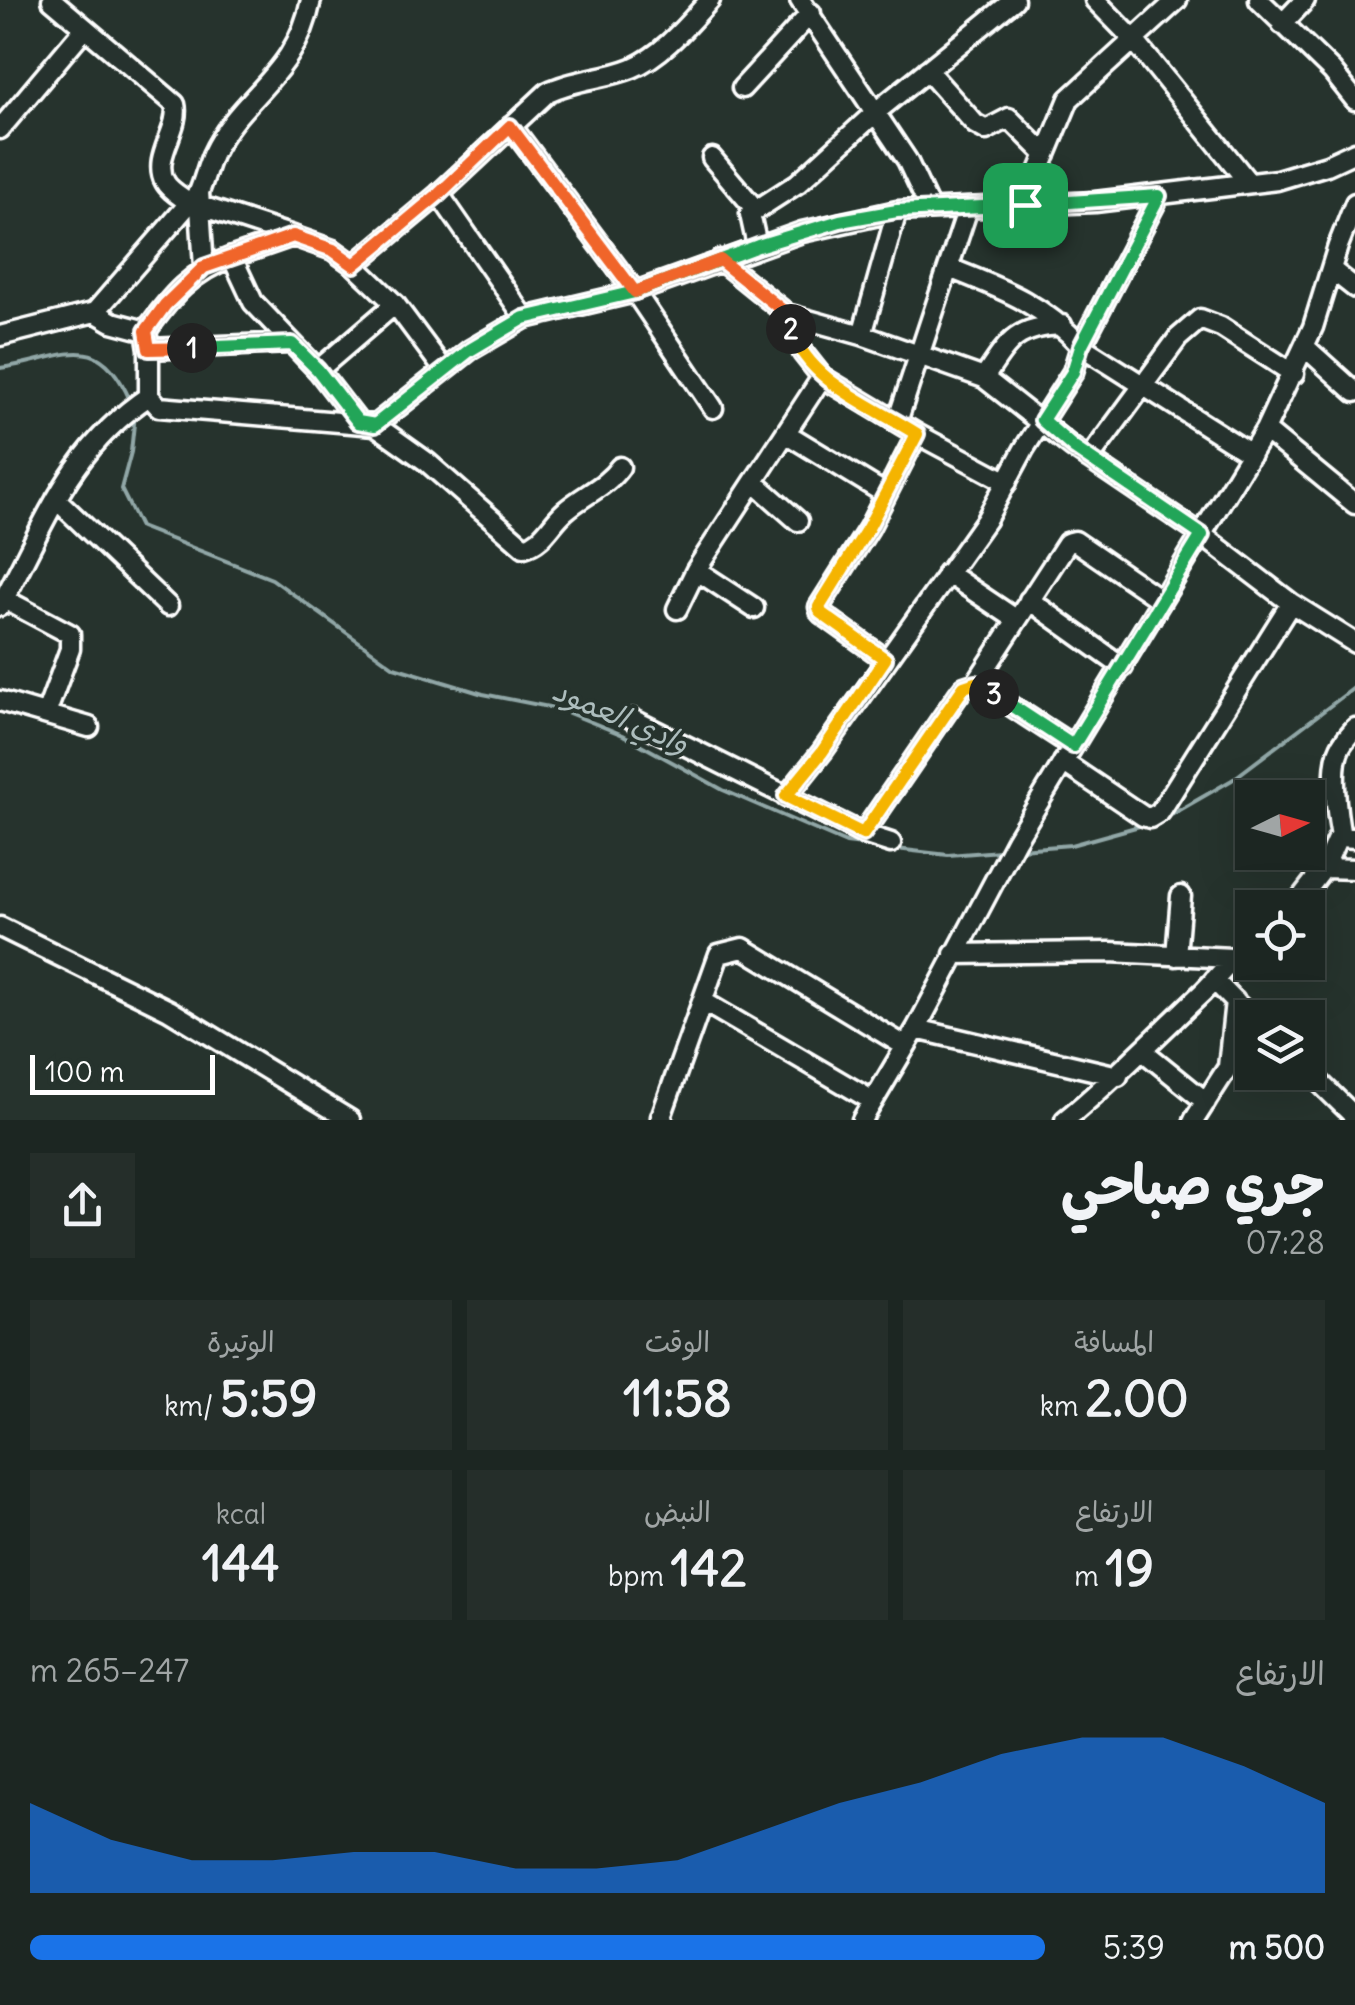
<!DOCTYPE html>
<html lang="ar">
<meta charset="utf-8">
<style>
body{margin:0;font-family:Delius,"Playpen Sans Arabic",sans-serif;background:#252e2a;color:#f1f3f6;direction:rtl;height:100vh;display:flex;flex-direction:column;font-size:38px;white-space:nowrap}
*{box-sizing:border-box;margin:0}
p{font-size:32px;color:#a0a5a5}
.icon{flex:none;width:55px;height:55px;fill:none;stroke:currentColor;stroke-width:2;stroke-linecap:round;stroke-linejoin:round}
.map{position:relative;height:1120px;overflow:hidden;direction:ltr}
.details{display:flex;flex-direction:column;background:#1c2622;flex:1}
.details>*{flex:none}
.needle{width:65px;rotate:85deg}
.fabs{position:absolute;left:1235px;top:780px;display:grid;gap:20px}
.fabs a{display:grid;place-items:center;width:90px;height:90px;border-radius:0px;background:#1c2622;box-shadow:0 10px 40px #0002,0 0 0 2px #3a4340;font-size:50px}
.scale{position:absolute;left:30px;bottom:25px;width:185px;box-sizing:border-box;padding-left:10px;border:5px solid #fff;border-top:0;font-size:28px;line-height:35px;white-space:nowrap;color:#fff;-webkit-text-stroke:8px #26332d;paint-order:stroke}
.pin{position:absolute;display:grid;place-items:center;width:85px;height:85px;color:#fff;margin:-42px;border-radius:20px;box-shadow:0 5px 15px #0006}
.km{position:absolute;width:50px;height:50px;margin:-25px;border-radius:50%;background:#222;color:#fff;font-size:28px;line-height:50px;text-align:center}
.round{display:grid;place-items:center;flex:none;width:105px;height:105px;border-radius:0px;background:#252e2a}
.summary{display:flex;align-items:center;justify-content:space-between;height:170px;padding:0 30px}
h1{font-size:55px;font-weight:700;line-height:75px}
.metrics{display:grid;grid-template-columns:repeat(3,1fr);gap:15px;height:170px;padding:10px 30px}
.metrics div{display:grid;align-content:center;border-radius:0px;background:#252e2a;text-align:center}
.metrics b{font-size:50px;font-weight:700}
.metrics small{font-size:28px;font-weight:400}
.metrics p{font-size:28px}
.chart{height:280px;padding:20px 30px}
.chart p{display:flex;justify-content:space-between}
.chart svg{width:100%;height:180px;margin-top:10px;fill:#1a73e8;opacity:.7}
ul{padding:0 30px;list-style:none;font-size:32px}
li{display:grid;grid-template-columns:160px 120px 1fr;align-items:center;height:75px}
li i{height:25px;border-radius:12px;background:#1a73e8}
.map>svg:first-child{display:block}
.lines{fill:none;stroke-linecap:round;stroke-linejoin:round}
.stream{stroke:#91a7a7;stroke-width:4}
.minor-casing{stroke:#fff;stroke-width:25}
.minor{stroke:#26332d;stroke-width:18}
.split-1-casing{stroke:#fff;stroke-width:20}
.split-2-casing{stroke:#fff;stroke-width:20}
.split-3-casing{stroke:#fff;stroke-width:20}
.split-4-casing{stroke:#fff;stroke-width:20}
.split-1{stroke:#22a559;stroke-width:12}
.split-2{stroke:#f0652b;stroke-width:12}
.split-3{stroke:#f5b400;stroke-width:12}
.split-4{stroke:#22a559;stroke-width:12}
.labels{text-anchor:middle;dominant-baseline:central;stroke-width:8;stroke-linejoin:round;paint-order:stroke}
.water-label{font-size:30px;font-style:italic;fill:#adbdbd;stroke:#26332d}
</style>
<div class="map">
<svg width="1355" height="1120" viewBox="0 0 1355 1120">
<rect width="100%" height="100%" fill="#26332d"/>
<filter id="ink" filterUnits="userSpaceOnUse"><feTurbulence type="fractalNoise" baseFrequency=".01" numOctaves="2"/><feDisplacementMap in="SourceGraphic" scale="20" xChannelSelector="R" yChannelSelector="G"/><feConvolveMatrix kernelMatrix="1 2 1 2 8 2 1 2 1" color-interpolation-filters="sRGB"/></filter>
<g filter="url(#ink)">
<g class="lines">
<!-- stream -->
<path class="stream" d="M0,368c63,-8 97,-43 130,32
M135,414l-4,38 -10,37 19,38 132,52 122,88 89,27 76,15 64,26 100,55 123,53 25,3
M1166,818l66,-38 123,-93
M896,849l52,6 53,-4
M1020,849l51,-4 72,-20"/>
<defs>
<path id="minor" d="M52,0l123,104c6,25 -24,53 -10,78 4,8 17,15 24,21
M800,0l107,160 23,49
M1095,0l38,39 115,143
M1259,0l73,71 23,29
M1282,24l23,-24
M927,70l48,54 11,6 23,-12 37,37
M742,88l69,-75
M511,126l124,166 78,116
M0,129l85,-101
M712,158l44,52
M199,192c5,-12 8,-25 13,-37 29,-61 84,-78 99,-155
M439,194l109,-102c27,-13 57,-13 84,-24 31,-13 56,-44 78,-68
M1025,205l44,-106 108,-99
M201,206l92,30
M757,246l-7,-32 48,-31 79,-72 137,-111
M232,257l61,-21 40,14 21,15
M720,260l67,54 75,21 122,43 89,70 129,87 89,68 64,40
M949,268c53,21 93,35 132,78l170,108
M1332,270l23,18
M95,312l17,10 34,9
M787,314l16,39 19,24 95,57 90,48
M862,335l35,-124
M0,336l95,-24 104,-120 5,75
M1305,347l50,45
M149,349l142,-6
M318,370l77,-66
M444,370l-49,-66 -41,-39 85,-71 86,124
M984,378c24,-36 31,-51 78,-53
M358,422l-40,-52 -65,-68 -21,-45c-41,15 -61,39 -86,74l3,18v47l10,11 216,18 95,-75 55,-32 110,-26 167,-60 95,-21 198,-9 182,-22 50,-15 28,-13
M897,422l71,-214
M375,425l52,37 97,85c20,-5 26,-23 41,-36 18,-16 41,-24 55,-44
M1265,430l90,74
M787,434l97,59
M1089,459l89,-121 22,-19 21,8 73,47
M755,483l43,38
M56,499l112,107
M696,570l58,38
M947,573l70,47
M4,599l66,35v15l-24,65
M1029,600l94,67
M0,606c45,-81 68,-156 149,-210
M677,609l19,-39 126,-193
M885,659l-64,-46 -2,-6 50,-79 48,-94
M976,683l97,63
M0,701l89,26
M632,719l231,115 28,9
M1063,762l80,54 7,2 10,-6 131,-209
M786,797l36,-45 164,-232 38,-71 49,-77 8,-26 78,-150
M863,834l95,-139 6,-8 12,-4 91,-140 8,-2 86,59
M1341,837c-4,-22 -11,-69 -1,-89 3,-7 10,-14 15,-20
M1324,868l31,1
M1293,908l31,-40 12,-27 5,-4 14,1
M0,927l169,83 181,110
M954,954l156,-2 122,6
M1176,956l5,-60
M1214,980l38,39
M704,1002l169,99
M916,1029l202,47
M1143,1051l63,51
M1308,1071l47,46
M663,1120l-2,-3 58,-163 24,-6 162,98
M862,1120l54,-91 100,-189 249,-410 48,-103 25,-81 17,-43
M1065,1120c49,-40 92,-85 138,-128 17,-17 30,-35 49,-50
M1194,1120l34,-53 7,-66"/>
</defs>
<!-- minor casing -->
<use href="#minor" class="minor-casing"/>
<!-- minor -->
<use href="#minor" class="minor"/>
</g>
</g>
<g class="lines" filter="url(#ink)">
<defs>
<path id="split-1" d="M192,348l100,-4 26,26 40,52 17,3 95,-75 54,-32 111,-26 123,-46 82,-25 57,-10 128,-6"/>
<path id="split-2" d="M192,348l-43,1 -3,-18 19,-26 39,-38 89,-31 40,14 21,15 85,-71 71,-68 125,166 85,-32 67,54 4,15"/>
<path id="split-3" d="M791,329c18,54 81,76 126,105l-49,94 -49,79 2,6 64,46 -63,93 -36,44 77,38 101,-147 12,-4 18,11"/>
<path id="split-4" d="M994,694l79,52 129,-211 -128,-87 -32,-28 31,-48 8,-26 78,-150 -134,9"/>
</defs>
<!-- split-1 casing -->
<use href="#split-1" class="split-1-casing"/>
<!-- split-2 casing -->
<use href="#split-2" class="split-2-casing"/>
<!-- split-3 casing -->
<use href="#split-3" class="split-3-casing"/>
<!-- split-4 casing -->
<use href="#split-4" class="split-4-casing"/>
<!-- split-1 -->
<use href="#split-1" class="split-1"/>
<!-- split-2 -->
<use href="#split-2" class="split-2"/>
<!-- split-3 -->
<use href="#split-3" class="split-3"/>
<!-- split-4 -->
<use href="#split-4" class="split-4"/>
</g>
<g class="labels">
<!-- water labels -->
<g class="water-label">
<text transform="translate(621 716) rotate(23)">وادي العمود</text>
</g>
</g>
</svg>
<div class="fabs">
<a><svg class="needle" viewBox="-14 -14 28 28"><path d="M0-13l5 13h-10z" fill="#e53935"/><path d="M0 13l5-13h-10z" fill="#a0a5a5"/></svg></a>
<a><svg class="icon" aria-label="locate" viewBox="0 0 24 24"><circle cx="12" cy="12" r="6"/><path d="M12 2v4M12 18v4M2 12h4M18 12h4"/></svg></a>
<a><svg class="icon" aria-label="layers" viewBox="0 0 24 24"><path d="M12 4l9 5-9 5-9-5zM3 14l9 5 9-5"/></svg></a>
</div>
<div class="scale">100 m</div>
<div class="pin" style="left:1025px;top:205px;background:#1e9e55"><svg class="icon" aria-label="arrive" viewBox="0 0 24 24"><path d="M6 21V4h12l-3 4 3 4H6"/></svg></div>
<b class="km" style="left:192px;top:348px">1</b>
<b class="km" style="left:791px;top:329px">2</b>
<b class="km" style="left:994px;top:694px">3</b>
</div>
<section class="details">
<div class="summary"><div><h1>جري صباحي</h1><p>07:28</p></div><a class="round"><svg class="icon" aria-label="share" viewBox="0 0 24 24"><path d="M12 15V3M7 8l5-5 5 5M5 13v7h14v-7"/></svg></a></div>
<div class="metrics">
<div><p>المسافة</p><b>2.00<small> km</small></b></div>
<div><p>الوقت</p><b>11:58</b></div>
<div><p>الوتيرة</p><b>5:59<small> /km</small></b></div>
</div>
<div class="metrics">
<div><p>الارتفاع</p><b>19<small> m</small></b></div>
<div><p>النبض</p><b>142<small> bpm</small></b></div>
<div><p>kcal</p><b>144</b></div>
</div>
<div class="chart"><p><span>الارتفاع</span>247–265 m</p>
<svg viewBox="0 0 160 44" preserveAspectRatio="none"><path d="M0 44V22L10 31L20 36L30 36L40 34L50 34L60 38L70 38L80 36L90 29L100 22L110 17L120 10L130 6L140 6L150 13L160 22V44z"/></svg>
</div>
<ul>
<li><b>500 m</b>5:39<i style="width:100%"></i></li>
</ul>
</section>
